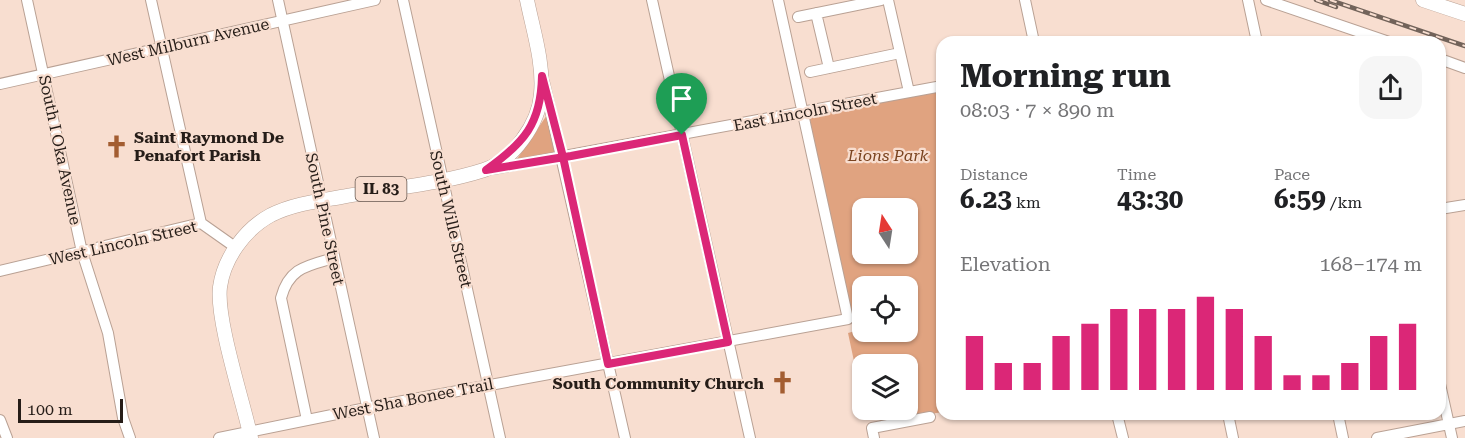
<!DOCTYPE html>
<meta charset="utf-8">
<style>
body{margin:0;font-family:"Roboto Serif",serif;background:#f6f6f6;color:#202124;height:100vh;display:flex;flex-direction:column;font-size:22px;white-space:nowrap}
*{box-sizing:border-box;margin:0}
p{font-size:20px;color:#757577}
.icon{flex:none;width:33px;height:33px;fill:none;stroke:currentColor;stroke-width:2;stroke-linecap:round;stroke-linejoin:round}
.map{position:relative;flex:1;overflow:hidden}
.details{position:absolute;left:936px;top:36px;width:510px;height:384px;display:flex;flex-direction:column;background:#fff;border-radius:18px;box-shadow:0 2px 4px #0004}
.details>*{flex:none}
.needle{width:39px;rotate:348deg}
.fabs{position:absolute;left:852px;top:198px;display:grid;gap:12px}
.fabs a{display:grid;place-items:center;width:66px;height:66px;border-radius:12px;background:#fff;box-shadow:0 2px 4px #0004;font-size:30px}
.scale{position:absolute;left:18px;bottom:15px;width:105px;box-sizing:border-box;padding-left:6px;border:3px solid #261d18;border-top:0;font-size:16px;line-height:21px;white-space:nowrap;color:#261d18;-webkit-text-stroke:4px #f8ded0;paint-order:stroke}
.pin{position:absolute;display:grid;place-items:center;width:51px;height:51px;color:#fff;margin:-62px -26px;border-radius:50% 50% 50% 0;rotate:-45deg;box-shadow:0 0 6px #0007}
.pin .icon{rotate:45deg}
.round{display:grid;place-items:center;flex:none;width:63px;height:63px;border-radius:18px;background:#f6f6f6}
.headline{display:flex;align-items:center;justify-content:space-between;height:102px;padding:0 24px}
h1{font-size:33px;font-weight:700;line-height:45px}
.figures{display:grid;grid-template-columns:repeat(3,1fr);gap:9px;height:102px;padding:6px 24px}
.figures div{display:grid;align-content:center}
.figures b{font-size:26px;font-weight:700}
.figures small{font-size:16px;font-weight:400}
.figures p{font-size:16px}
.chart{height:168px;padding:12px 24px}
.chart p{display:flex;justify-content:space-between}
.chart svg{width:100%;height:108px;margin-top:6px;stroke:#db2777;stroke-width:6}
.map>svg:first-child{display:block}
.green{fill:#e0a380;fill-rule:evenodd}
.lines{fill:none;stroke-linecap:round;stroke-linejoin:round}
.minor-casing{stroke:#b9a194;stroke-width:12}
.major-casing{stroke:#b9a194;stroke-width:15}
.minor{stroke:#fff;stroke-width:10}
.major{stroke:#fff;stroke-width:14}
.rail-casing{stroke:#72635a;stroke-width:4.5}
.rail{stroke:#f8ded0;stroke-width:2;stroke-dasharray:7;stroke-linecap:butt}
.route-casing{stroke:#fff;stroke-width:12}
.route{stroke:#db2777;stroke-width:8}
.labels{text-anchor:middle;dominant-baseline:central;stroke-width:4.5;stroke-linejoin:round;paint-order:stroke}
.shield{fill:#f8ded0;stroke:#65574f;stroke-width:1.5}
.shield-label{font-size:15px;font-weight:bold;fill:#261d18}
.street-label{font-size:16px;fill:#261d18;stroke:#f8ded0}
.poi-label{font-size:16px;font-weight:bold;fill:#261d18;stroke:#f8ded0;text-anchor:start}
.park-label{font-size:16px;font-style:italic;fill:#7b4420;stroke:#f8ded0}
</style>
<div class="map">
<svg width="1465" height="438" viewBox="0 0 1465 438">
<rect width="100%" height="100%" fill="#f8ded0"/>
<!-- green -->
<path class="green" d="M942,90v322l-60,11 -6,-7 -9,1 -2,-7h43v-46h-46v35l-14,-66 7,-2 -46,-215zM862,208h46v46h-46zM862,286h46v46h-46z
M549,112l6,40 -40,10z"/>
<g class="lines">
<defs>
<path id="minor" d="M27,0l55,252 26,81 15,85 7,20
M151,0l50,223
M278,0l96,438
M403,0l97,438
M652,0l98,438
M888,0l21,92
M1025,0l9,42
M1248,0l9,42
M1266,0l123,42
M816,13l13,55
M798,17l83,-17
M1440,59l25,9
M810,72l90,-19
M544,82l81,356
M0,84l375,-84
M493,169l449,-83
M1440,209l25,-4
M0,271l201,-48 34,24
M1440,384l12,54
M1117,414l6,24
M1228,414l5,24
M1338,414l5,24
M0,420l7,18
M307,420l-26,-122c8,-30 25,-32 53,-40
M219,438l157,-32 472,-87 -70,-319
M874,438l-2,-10 58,-11
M1377,438l88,-17"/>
<path id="major" d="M1423,0l42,14
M251,438c-8,-37 -35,-118 -31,-151 4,-29 25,-58 51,-72 22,-11 47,-14 70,-18 45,-8 100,-13 143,-27 29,-9 55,-47 57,-76 3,-31 -8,-64 -14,-94"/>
</defs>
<!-- minor casing -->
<use href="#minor" class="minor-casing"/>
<!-- major casing -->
<use href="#major" class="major-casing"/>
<!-- minor -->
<use href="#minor" class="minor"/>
<!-- major -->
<use href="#major" class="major"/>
<defs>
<path id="rail" d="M1316,0l20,7
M1330,0l135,46"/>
</defs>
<!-- rail casing -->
<use href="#rail" class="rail-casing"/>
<!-- rail -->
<use href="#rail" class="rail"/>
</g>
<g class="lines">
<defs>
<path id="route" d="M682,135l-111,21 -19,3 -66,11c38,-27 55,-46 56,-94l21,81 45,207 120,-22 -46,-207"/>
</defs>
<!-- route casing -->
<use href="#route" class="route-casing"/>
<!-- route -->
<use href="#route" class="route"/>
</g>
<!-- icons -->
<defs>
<symbol id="church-bare" viewBox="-9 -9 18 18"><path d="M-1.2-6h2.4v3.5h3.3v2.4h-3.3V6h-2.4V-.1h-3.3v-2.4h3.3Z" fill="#a35d31" stroke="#f8ded0" stroke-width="2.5" paint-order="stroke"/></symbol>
</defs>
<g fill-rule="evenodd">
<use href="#church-bare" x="100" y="130" width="33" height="33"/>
<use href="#church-bare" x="766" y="366" width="33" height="33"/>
</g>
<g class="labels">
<!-- shield labels -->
<rect class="shield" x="355.5" y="177" width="51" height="24" rx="4.5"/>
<g class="shield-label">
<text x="381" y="189">IL 83</text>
</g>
<!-- street labels -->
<g class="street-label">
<text transform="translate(188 42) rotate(-13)">West Milburn Avenue</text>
<text transform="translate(805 112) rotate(-11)">East Lincoln Street</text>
<text transform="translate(60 150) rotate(78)">South I Oka Avenue</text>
<text transform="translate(325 219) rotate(78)">South Pine Street</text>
<text transform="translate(451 219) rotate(77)">South Wille Street</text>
<text transform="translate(123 243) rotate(-13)">West Lincoln Street</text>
<text transform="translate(413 399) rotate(-11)">West Sha Bonee Trail</text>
</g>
<!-- poi labels -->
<g class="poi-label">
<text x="134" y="137">Saint Raymond De<tspan x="134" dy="18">Penafort Parish</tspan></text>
<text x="764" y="383" text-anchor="end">South Community Church</text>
</g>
<!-- park labels -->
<g class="park-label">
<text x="888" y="155">Lions Park</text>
</g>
</g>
</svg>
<div class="fabs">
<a><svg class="needle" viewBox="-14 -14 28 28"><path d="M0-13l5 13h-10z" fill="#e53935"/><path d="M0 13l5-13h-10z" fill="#757577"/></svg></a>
<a><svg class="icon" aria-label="locate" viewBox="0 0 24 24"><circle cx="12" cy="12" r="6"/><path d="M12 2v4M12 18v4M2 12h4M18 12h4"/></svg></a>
<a><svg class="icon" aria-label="layers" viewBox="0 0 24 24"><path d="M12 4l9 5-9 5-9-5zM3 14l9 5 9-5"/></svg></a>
</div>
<div class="scale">100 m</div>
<div class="pin" style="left:682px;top:135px;background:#1e9e55"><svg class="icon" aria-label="arrive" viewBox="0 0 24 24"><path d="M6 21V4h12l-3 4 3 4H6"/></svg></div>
<section class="details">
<div class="headline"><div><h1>Morning run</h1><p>08:03 · 7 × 890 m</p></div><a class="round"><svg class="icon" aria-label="share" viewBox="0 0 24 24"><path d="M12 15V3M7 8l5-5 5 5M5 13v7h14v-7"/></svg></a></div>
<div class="figures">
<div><p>Distance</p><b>6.23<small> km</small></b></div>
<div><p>Time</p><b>43:30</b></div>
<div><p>Pace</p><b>6:59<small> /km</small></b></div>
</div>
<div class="chart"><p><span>Elevation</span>168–174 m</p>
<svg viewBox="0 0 160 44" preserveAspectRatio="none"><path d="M5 44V22M15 44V33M25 44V33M35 44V22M45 44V17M55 44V11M65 44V11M75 44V11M85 44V6M95 44V11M105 44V22M115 44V38M125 44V38M135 44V33M145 44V22M155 44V17"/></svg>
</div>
</section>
</div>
